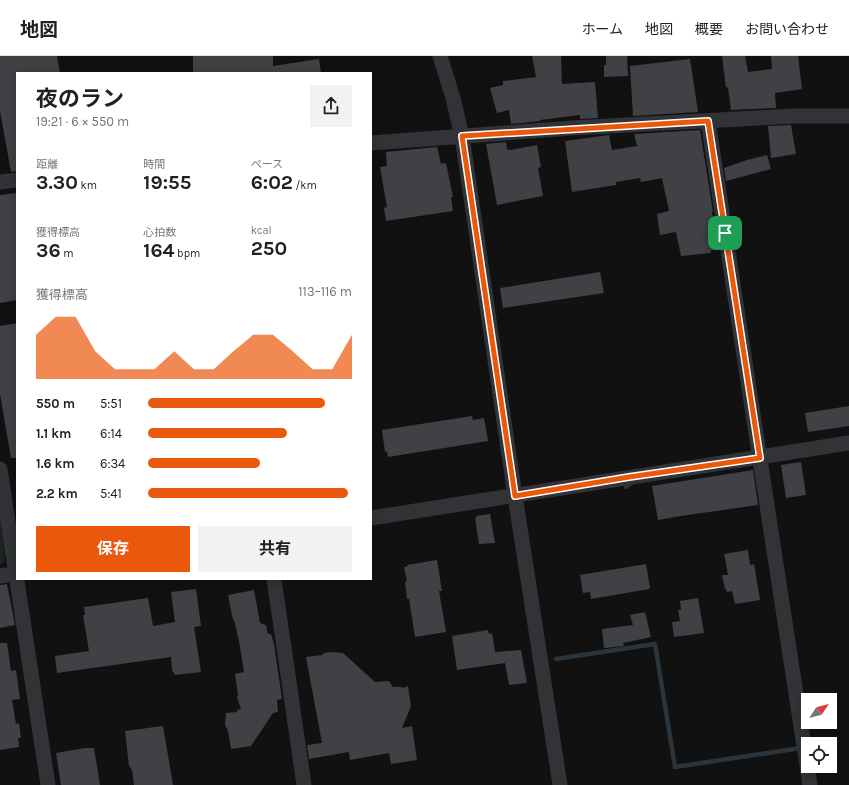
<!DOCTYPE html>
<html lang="ja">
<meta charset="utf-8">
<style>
body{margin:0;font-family:Karla,"Noto Sans JP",sans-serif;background:#f2f2f2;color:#202124;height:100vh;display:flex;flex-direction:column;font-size:15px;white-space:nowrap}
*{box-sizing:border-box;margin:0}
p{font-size:13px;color:#757577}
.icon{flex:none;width:22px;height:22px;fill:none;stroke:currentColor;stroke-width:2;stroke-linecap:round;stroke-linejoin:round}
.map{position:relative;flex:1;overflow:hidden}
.sheet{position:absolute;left:16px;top:16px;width:356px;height:508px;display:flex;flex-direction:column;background:#fff;border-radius:0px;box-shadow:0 2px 10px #0003}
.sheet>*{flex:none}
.needle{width:26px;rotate:55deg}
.buttons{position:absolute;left:801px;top:637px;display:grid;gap:8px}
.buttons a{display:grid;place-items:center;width:36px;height:36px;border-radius:0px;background:#fff;box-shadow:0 2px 10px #0003;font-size:20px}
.pin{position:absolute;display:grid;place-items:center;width:34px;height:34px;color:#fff;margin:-17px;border-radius:8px;box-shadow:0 2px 6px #0006}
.round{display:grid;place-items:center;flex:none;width:42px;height:42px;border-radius:0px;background:#f2f2f2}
.headline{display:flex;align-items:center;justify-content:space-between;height:68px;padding:0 20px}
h1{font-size:22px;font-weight:700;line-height:30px}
.figures{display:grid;grid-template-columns:repeat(3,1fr);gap:6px;height:68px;padding:4px 20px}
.figures div{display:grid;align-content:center}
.figures b{font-size:20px;font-weight:700}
.figures small{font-size:11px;font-weight:400}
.figures p{font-size:11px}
.chart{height:112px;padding:8px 20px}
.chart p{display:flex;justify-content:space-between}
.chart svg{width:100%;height:72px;margin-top:4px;fill:#ea580c;opacity:.7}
.action{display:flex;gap:8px;margin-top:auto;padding:8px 20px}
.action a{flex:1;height:46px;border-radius:0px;background:#ea580c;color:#fff;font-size:16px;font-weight:700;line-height:46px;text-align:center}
.action a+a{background:#f2f2f2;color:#202124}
ul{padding:0 20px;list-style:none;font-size:13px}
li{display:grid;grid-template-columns:64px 48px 1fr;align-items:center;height:30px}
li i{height:10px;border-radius:5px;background:#ea580c}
header{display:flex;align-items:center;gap:24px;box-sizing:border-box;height:56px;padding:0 20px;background:#fff;border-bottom:1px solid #e0e0e0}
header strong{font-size:19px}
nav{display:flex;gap:22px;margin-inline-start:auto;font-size:14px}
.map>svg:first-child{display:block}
.green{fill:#1d241e}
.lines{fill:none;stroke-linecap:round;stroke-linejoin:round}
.stream{stroke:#2b343a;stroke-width:4.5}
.building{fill:#404145}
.minor{stroke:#323337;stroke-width:15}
.route-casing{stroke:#fff;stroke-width:8}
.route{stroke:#ea580c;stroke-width:5}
</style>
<header>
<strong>地図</strong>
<nav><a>ホーム</a><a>地図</a><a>概要</a><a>お問い合わせ</a></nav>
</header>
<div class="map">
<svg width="849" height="729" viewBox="0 0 849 729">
<rect width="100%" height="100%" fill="#111112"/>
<!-- green -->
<path class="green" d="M0,460l5,44 -5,5z"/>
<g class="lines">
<!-- stream -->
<path class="stream" d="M626,431l7,-5
M556,603l99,-15 20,123 126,-19 1,2"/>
</g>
<!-- building -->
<path class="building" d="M0,0h57l3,17h-43v98l-6,1 -11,-61z
M193,0h80v10l46,-7 2,14h-128z
M532,0h29l1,28 33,-2 3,36 -18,1v-4l-40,5v1l-29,3 -2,-14 -12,3 -7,-25 13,-3v-4l33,-4z
M606,0h21l1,20 -24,1v-12h2z
M722,0h23l3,16 24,-3 -1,-13h27l4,33 -27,4 1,15 -45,2 -3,-23 -2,1z
M690,3l8,53 -65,4 -3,-50z
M791,69l5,29 -25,4 -3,-32z
M700,74l13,82h-1l4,38h-5v3l-30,3 -5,-24 -16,3 -3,-21 12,-3 -7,-33 -21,4 -1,-4 -24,4v3l-44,7 -7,-51 44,-6 3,15 25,-4 -3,-12z
M506,86l1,7 3,1 27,-5 4,22 -3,1 5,28 -46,9 -11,-61z
M437,91l4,17 5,-1 7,34h-2l2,14 -67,10 -2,-13 3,-1 -7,-40 7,-1 -1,-14z
M767,99l4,14 -45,12 -2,-13 23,-8z
M17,137v107l-17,3v-108z
M600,216l4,21 -101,15 -3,-20z
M17,267v135h-6l-11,-64v-68z
M849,350v20l-41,6 -3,-19z
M472,360l1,4 11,-2 4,23 -100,16 -1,-6 -2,1 -3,-22z
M801,406l5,33 -20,3 -5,-33z
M753,414l5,35 -77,11 -23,4 -6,-34z
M490,458l5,29 -16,1 -4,-26 2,-1 -1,-1z
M748,494l2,15 4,-1 6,36 -25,4 -3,-13 -5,1 -1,-3h-1l-3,-14h6l-4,-21z
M437,504l5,31h-3l7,41 -31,5 -6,-38h-2l-2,-17 2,-1 -3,-14h3v-2z
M646,508l4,24 -1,1 -58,10 -1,-7 -7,1 -3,-18z
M7,528l8,41 -15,3v-43z
M196,533l5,37 -7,1 7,45 -26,3 -3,-5 -1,-13 -114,16 -2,-17 34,-5 -6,-36h2l-1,-8 64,-9 5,28 22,-4 -4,-30z
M254,534l6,33 6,2 2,9h3l3,10 8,55 -5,1 1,12 -5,1 -22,33 -20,3 -3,-18 -3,-6 1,-12 11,-1v-2l4,-1 -4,-12 1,-2 -3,-21 9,-2 -5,-31 -5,-21h-1l-5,-25z
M698,542l6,35 -30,4 -2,-15 8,-1 -2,-11h3l-1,-9z
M645,556l6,25 -28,6 1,3 -20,2 -2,-19 31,-4 -3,-10z
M488,574l1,4 3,-1 3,19 26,-2 6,33 -18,2 -4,-22 -48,7 -5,-34z
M0,587h7l4,28 5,-1 4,29 -8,1 4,24 3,-1 2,15h-3l1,9 -19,3z
M333,596l10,1 32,29 14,-1 4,6h8l2,1 5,-2 3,20 -9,22 10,-2 5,34 -26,4 -2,-11 -39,7 -1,-8 -40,7 -2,-14 15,-2 -16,-86 16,-2 2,-2z
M163,670l10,59h-39l-2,-15 -3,-4 -4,-35z
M85,692h9l6,37h-39l-5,-32z"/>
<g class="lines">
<!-- minor -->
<path class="minor" d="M440,0l13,42 9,38 53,360 45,289
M708,65l102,664
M371,87l201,-15 222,-12h55
M0,126l17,-2
M0,413l48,316
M371,462l478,-75
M0,520l17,-3
M274,523l30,206"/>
</g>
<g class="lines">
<defs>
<path id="route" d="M708,65l52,337 -131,19 -114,19 -53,-360z"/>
</defs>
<!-- route casing -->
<use href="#route" class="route-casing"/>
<!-- route -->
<use href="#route" class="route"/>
</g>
</svg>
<div class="buttons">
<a><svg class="needle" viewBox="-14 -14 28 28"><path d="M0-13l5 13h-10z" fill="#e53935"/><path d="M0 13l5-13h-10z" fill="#757577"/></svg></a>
<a><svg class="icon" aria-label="locate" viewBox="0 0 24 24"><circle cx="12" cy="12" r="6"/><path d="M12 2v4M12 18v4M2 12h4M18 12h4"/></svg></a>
</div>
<div class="pin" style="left:725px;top:177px;background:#1e9e55"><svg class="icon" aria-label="arrive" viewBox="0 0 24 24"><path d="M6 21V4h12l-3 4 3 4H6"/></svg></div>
<section class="sheet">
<div class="headline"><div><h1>夜のラン</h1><p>19:21 · 6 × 550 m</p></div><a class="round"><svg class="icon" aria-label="share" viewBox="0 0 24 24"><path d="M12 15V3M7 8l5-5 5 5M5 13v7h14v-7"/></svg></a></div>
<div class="figures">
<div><p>距離</p><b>3.30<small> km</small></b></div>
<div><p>時間</p><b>19:55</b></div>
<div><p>ペース</p><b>6:02<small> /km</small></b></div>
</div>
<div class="figures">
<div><p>獲得標高</p><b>36<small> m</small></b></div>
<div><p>心拍数</p><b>164<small> bpm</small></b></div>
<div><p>kcal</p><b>250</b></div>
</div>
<div class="chart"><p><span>獲得標高</span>113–116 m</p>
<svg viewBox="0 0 160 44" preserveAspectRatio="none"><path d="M0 44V17L10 6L20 6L30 27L40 38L50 38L60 38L70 27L80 38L90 38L100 27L110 17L120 17L130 27L140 38L150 38L160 17V44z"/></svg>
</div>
<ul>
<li><b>550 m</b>5:51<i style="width:87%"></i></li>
<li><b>1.1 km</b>6:14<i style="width:68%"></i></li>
<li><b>1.6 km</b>6:34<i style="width:55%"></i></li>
<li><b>2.2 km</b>5:41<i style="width:98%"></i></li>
</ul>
<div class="action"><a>保存</a><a>共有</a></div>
</section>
</div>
